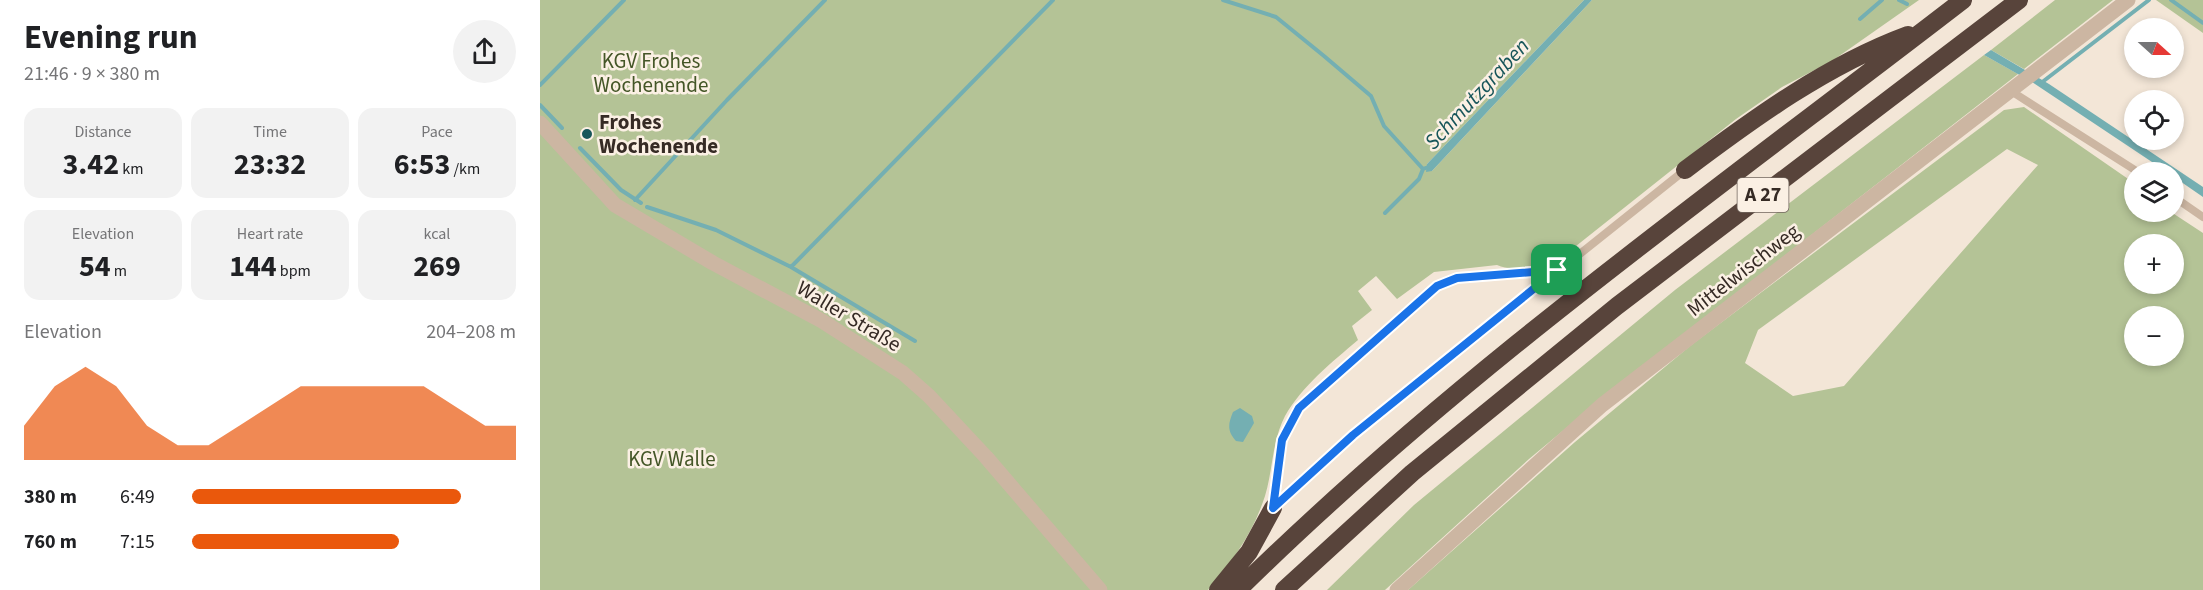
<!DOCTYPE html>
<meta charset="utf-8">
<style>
body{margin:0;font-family:"Source Sans 3",sans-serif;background:#f2f2f2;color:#202124;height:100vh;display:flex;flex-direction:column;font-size:22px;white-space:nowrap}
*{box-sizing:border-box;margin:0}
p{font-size:20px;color:#757577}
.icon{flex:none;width:33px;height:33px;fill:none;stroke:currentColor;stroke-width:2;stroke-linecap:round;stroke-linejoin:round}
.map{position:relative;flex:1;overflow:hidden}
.side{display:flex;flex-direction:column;background:#fff;width:540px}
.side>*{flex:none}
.needle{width:39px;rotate:111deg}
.buttons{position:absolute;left:1584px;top:18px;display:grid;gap:12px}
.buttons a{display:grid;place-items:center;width:60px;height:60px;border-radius:50%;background:#fff;box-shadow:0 3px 9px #0003;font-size:30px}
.pin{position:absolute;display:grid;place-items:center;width:51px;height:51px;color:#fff;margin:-26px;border-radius:12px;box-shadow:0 3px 9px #0006}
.round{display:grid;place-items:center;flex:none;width:63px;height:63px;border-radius:32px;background:#f2f2f2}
.summary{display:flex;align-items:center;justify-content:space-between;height:102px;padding:0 24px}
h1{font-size:33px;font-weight:700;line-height:45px}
.metrics{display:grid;grid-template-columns:repeat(3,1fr);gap:9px;height:102px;padding:6px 24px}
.metrics div{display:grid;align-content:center;border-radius:15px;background:#f2f2f2;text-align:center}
.metrics b{font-size:30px;font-weight:700}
.metrics small{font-size:16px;font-weight:400}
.metrics p{font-size:16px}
.chart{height:168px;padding:12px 24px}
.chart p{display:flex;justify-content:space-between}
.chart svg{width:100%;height:108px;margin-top:6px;fill:#ea580c;opacity:.7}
ul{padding:0 24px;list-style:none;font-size:20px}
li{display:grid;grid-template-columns:96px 72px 1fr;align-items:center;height:45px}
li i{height:15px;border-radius:8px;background:#ea580c}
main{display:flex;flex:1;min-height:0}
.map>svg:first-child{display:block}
.green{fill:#b4c396;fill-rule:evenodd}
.water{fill:#74afb2}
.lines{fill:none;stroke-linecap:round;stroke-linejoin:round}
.stream{stroke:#74afb2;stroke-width:4}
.service{stroke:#ccb6a2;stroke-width:8}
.minor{stroke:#ccb6a2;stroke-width:15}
.motorway{stroke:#58443b;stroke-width:18}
.route-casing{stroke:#fff;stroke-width:12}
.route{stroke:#1a73e8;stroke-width:8}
.poi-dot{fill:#18565a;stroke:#fbf0e4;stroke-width:2}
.labels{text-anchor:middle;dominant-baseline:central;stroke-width:5;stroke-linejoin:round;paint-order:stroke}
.shield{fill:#fbf0e4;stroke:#71665e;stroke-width:1.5}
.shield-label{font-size:20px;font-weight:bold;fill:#362b25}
.park-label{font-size:21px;fill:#445627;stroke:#fbf0e4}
.poi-label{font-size:21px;font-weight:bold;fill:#362b25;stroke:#fbf0e4;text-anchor:start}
.street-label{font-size:21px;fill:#362b25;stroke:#fbf0e4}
.water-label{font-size:22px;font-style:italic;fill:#18565a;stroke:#fbf0e4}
</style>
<main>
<section class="side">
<div class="summary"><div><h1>Evening run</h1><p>21:46 · 9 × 380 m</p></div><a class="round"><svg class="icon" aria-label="share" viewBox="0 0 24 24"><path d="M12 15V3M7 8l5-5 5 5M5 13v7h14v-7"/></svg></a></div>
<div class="metrics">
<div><p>Distance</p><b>3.42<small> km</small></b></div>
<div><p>Time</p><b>23:32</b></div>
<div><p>Pace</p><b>6:53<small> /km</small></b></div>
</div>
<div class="metrics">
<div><p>Elevation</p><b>54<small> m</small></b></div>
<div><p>Heart rate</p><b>144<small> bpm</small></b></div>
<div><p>kcal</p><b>269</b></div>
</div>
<div class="chart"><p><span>Elevation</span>204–208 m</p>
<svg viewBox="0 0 160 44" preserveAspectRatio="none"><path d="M0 44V30L10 14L20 6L30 14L40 30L50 38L60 38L70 30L80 22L90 14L100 14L110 14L120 14L130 14L140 22L150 30L160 30V44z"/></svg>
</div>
<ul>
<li><b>380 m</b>6:49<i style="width:83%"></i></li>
<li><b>760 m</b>7:15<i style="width:64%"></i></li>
</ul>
</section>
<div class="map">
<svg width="1663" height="590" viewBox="0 0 1663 590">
<rect width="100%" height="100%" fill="#f3e6d7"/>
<!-- green -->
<path class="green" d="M0,0h1044l-157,164 5,7 160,-171h327l-87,61 -50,26 -46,32 -165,131c-20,10 -52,25 -74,15l-63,7 -37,27 -21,-23 -18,15 14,19 -20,16 6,14c-27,23 -55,45 -73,76 -13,25 -12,54 -20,80 -12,37 -32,65 -57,94h-668z
M1515,0h58l-89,69 -33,-19z
M1616,0h47v33z
M1444,55l34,19 -412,321 -77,64 -144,131h-58l87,-85 261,-215z
M1484,107l110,76v29h37l32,21v357h-795l167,-148 115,-96 314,-236zM1467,149l31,16 -194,221 -51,10 -48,-33 13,-33zM1594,244h40v40h-40zM1594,316h40v40h-40z"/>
<!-- water -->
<path class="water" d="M1044,0h8l-160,171 -6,1 1,-8z
M1451,50l58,34 154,103v10l-29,-20v-5h-7l-135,-90 -48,-27z
M700,408l12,8 2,7 -11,19 -7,-1c-9,-10 -8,-17 -3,-29z"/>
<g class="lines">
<!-- stream -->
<path class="stream" d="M683,0l53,17 48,39 47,40 13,30 39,43 8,-3
M1359,0l8,4
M1631,0l32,23
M1320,19l22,-19
M1501,83l108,-83
M0,85l84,-85
M0,105l22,23
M40,148l41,42 20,13
M95,200l92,-100 98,-100
M107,207l69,23 75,37 124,74
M845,213l34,-34 4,-10
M251,267l262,-267"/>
<!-- service -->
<path class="service" d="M1471,91l127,81
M1634,197l29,20
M733,507l9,-67 17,-32 138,-122 20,-8 98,-7
M733,508l80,-73 332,-265"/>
<!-- minor -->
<path class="minor" d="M0,123l75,82 98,58 109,58 81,52 26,23 57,61 114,133
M857,590l205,-185 526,-405"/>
<!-- motorway -->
<path class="motorway" d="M1145,170c69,-52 142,-105 223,-135
M678,590l31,-38 24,-44
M698,590c220,-217 480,-401 725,-590
M744,590l128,-117 205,-167 402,-306"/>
</g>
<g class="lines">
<defs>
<path id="route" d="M1017,270l-204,165 -80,73 9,-68 17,-32 138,-122 20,-8z"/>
</defs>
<!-- route casing -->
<use href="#route" class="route-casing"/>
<!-- route -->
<use href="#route" class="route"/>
</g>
<!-- markers -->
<circle class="poi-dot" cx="47" cy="134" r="6"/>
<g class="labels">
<!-- shield labels -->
<rect class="shield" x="1197.5" y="178" width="51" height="34" rx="4.5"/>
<g class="shield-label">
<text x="1223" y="195">A 27</text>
</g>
<!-- park labels -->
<g class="park-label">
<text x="111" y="61">KGV Frohes<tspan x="111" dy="24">Wochenende</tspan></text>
<text x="132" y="459">KGV Walle</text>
</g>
<!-- poi labels -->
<g class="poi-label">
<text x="59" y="122">Frohes<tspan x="59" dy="24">Wochenende</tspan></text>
</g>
<!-- street labels -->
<g class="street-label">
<text transform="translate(1203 270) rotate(-38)">Mittelwischweg</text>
<text transform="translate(309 316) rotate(31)">Waller Straße</text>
</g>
<!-- water labels -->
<g class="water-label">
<text transform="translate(937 94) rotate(-47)">Schmutzgraben</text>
</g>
</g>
</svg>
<div class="buttons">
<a><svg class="needle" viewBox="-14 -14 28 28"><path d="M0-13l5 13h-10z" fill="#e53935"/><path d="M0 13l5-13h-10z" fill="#757577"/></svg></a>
<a><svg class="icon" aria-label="locate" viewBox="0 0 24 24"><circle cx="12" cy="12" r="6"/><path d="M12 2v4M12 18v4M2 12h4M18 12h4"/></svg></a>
<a><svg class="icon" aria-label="layers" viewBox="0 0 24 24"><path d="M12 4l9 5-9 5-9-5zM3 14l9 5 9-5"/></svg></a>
<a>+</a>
<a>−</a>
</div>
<div class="pin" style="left:1017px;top:270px;background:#1e9e55"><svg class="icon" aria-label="arrive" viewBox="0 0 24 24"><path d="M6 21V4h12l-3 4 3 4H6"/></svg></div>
</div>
</main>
